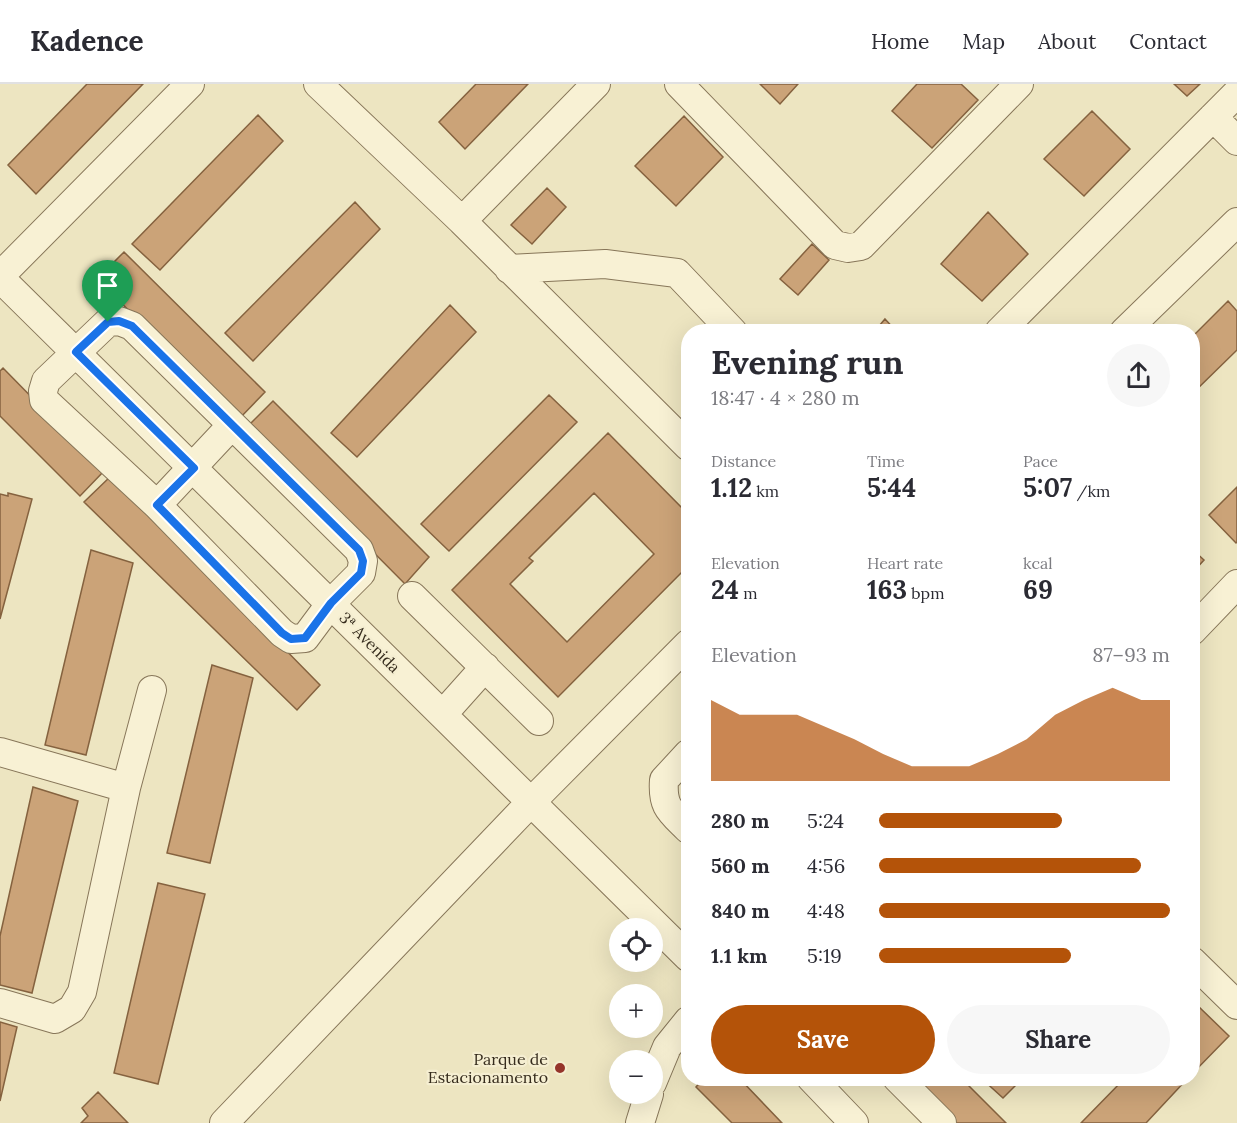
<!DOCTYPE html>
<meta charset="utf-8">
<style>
body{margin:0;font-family:Lora,serif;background:#f7f7f7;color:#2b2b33;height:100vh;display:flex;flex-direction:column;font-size:22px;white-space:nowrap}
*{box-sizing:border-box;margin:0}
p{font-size:20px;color:#7c7c81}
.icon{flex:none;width:33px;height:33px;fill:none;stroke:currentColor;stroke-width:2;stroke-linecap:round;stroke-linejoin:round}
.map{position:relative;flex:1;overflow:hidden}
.sheet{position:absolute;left:681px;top:240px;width:519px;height:762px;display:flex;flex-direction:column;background:#fff;border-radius:24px;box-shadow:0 6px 24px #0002}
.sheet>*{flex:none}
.tools{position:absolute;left:609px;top:834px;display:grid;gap:12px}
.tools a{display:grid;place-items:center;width:54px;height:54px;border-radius:50%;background:#fff;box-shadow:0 6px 24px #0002;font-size:30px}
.pin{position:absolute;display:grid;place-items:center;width:51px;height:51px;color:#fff;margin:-62px -26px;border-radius:50% 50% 50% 0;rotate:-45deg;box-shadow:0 0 6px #0007}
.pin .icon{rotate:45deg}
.round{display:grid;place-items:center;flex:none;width:63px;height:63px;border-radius:32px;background:#f7f7f7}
.head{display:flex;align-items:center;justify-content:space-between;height:102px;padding:0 30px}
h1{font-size:33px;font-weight:700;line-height:45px}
.metrics{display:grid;grid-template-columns:repeat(3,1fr);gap:9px;height:102px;padding:6px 30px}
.metrics div{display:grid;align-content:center}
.metrics b{font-size:26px;font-weight:700}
.metrics small{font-size:16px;font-weight:400}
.metrics p{font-size:16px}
.chart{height:168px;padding:12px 30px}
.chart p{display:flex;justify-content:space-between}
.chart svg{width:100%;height:108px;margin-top:6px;fill:#b45309;opacity:.7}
.action{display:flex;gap:12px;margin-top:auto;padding:12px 30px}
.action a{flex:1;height:69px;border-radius:36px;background:#b45309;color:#fff;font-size:24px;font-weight:700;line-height:69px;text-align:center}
.action a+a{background:#f7f7f7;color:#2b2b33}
ul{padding:0 30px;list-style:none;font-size:20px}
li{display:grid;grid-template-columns:96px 72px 1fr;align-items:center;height:45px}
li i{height:15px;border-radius:8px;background:#b45309}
header{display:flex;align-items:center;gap:36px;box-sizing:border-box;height:84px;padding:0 30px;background:#fff;border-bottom:2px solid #e1e1e2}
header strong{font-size:28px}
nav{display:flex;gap:33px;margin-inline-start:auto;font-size:21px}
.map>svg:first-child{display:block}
.building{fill:#cba378;stroke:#85623f;stroke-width:1.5;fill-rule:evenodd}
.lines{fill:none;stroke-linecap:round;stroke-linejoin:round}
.minor-casing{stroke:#877659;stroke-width:30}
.minor{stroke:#f8f1d4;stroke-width:28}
.route-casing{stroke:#fff;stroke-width:12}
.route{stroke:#1a73e8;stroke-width:8}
.poi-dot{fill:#95342a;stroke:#f5eed1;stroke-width:2}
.labels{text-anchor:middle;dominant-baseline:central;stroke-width:4.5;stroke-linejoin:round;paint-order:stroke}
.street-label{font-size:16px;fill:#362c1d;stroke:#f5eed1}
.poi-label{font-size:16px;fill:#362c1d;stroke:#f5eed1;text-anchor:end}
</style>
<header>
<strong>Kadence</strong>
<nav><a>Home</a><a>Map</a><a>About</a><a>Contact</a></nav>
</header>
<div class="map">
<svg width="1237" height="1039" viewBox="0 0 1237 1039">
<rect width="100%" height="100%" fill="#ede5c1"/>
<!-- building -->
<path class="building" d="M87,0h56l-107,110 -28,-29z
M476,0h52l-63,65 -26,-27z
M760,0h38l-18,20z
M917,0h44l17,16 -46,48 -40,-37z
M1174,0h26l-13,12z
M1092,27l38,38 -46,47 -40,-37z
M258,31l25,26 -123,129 -28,-26z
M684,32l39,41 -47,49 -41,-40z
M547,104l19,19 -34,37 -21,-19z
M355,118l25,27 -127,132 -28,-28z
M988,128l40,42 -46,47 -41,-37z
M812,160l17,16 -31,35 -18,-16z
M124,168l141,140 -26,27 -142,-140z
M1228,217l9,10v39l-45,44v-57z
M450,221l26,27 -119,125 -26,-24z
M885,235l12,13h-23z
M3,284l101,103 -24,25 -80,-80v-45z
M549,311l28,27 -128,129 -28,-27z
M273,317l156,156 -24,27 -157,-158z
M608,349l80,81v52l-130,131 -106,-107zM594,409l60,61 -87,88 -57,-58 23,-23 -4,-3z
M113,390l207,211 -23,25 -213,-208z
M1237,403v55l-1,1 -27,-28z
M8,409l24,6 -32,120v-125l8,2z
M1192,465l12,11 -12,13z
M91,466l42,13 -47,192 -41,-10z
M212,581l41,13 -43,185 -43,-10z
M33,703l45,14 -46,192 -32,-8v-49z
M158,799l47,11 -47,190 -44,-11z
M1197,921l32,31 -37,38v-64z
M0,938l17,5 -17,74z
M704,994h35l43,45h-50l-36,-36z
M906,994h55l45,45h-54z
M981,994h42l-20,20z
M1125,994h63l-42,45h-65z
M98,1008l30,31h-47l7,-7 -6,-8z"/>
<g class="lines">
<defs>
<path id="minor" d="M318,0l144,137 226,225
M679,0l156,161 13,3 13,-2 158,-162
M1213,33l24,24
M462,137l134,-137
M509,185l96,-5 72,9 56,59
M0,192l190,-192
M0,194l688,679
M119,237l13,5 227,224 4,11 -2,12 -30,30 -26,35 -14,1 -9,-6 -125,-128 -113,-105 -1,-9 3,-10 62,-59z
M999,248l238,-239
M1124,248l113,-110
M157,421l74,-79
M412,512l127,125
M1192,547l45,-47
M443,630l42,-47
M0,668l126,36
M688,670l-24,26c-2,27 6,31 24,49
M1192,877l45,44
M0,919l55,16 17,-10 10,-17 44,-204 26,-98
M811,994l43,45
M897,994l45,45
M652,999l15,-36 21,-26
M224,1039l308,-322 156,-157
M640,1039l9,-29"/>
</defs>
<!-- minor casing -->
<use href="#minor" class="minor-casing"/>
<!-- minor -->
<use href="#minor" class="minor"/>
</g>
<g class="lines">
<defs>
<path id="route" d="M119,237l13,5 227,224 4,11 -2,12 -30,30 -26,35 -14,1 -9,-6 -125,-128 37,-37 -118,-116 32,-30z"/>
</defs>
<!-- route casing -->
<use href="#route" class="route-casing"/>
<!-- route -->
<use href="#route" class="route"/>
</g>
<!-- markers -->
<circle class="poi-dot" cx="560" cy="984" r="6"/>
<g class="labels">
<!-- street labels -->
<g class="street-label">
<text transform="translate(370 558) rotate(45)">3ª Avenida</text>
</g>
<!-- poi labels -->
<g class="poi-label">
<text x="548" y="975">Parque de<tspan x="548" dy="18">Estacionamento</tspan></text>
</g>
</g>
</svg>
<div class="tools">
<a><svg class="icon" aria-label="locate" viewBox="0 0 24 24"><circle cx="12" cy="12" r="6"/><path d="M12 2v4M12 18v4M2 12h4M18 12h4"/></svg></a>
<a>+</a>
<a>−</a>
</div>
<div class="pin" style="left:108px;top:238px;background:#1e9e55"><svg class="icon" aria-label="arrive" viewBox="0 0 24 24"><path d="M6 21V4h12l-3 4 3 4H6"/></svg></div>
<section class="sheet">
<div class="head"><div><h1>Evening run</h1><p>18:47 · 4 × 280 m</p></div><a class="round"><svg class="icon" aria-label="share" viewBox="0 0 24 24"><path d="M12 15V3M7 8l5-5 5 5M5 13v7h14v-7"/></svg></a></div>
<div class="metrics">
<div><p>Distance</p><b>1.12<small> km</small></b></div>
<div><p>Time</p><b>5:44</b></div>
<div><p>Pace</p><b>5:07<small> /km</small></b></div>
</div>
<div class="metrics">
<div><p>Elevation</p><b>24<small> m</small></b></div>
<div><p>Heart rate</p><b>163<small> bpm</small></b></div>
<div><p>kcal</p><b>69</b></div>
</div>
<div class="chart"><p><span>Elevation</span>87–93 m</p>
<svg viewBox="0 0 160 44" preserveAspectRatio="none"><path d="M0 44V11L10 17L20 17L30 17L40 22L50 27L60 33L70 38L80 38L90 38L100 33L110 27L120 17L130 11L140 6L150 11L160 11V44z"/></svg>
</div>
<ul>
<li><b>280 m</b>5:24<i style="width:63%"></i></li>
<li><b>560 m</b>4:56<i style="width:90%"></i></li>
<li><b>840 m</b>4:48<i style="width:100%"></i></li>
<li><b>1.1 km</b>5:19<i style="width:66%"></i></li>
</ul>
<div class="action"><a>Save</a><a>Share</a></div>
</section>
</div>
